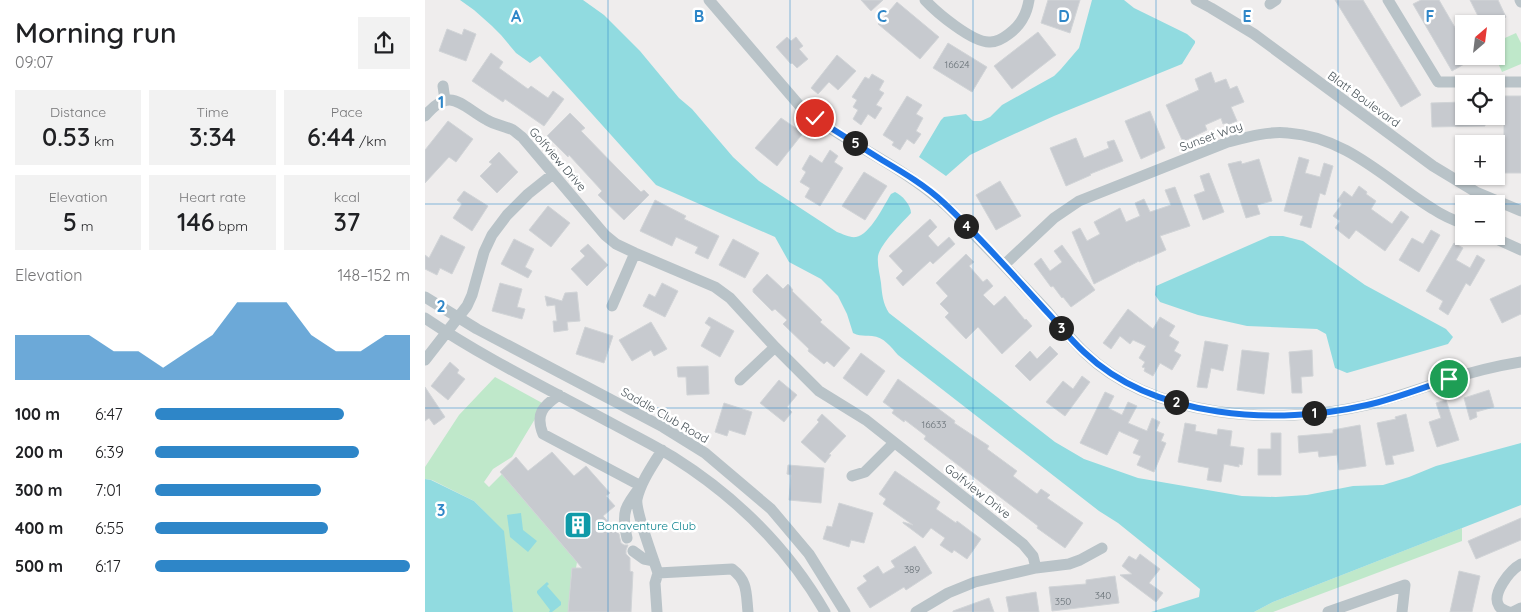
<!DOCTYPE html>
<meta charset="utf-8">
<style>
body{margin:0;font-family:Quicksand,sans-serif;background:#f2f2f2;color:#202124;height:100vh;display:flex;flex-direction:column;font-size:19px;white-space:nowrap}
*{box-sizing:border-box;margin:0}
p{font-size:16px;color:#757577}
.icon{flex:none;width:28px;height:28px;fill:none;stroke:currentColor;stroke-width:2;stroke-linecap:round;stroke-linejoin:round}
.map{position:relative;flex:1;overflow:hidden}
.side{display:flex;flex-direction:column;background:#fff;width:425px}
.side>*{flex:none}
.needle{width:32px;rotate:28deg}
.fabs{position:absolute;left:1030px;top:15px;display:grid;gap:10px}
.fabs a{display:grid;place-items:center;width:50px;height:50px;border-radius:0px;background:#fff;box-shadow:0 1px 4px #0004;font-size:25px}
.pin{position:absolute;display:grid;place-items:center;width:42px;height:42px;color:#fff;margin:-21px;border:2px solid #fff;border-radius:50%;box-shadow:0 1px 5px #0007}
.km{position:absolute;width:25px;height:25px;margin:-12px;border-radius:50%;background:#222;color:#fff;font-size:14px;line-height:25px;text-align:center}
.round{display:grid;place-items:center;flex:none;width:52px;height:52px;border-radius:0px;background:#f2f2f2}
.overview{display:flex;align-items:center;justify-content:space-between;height:85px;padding:0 15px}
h1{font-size:28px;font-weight:600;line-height:38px}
.metrics{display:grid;grid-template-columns:repeat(3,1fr);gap:8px;height:85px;padding:5px 15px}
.metrics div{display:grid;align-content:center;border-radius:0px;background:#f2f2f2;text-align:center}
.metrics b{font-size:25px;font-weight:600}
.metrics small{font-size:14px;font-weight:400}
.metrics p{font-size:14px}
.chart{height:140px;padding:10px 15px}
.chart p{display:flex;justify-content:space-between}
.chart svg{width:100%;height:90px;margin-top:5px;fill:#2e86c8;opacity:.7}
ul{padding:0 15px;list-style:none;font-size:16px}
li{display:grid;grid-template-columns:80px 60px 1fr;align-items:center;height:38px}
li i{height:12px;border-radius:6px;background:#2e86c8}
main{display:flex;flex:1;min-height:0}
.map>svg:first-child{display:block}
.green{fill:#bfe8ca}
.water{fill:#91dbe0}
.building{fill:#c7cacf;stroke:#d1d4d7}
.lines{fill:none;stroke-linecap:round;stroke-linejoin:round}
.minor{stroke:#b9c3c8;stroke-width:11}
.route-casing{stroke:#fff;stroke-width:10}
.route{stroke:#1a73e8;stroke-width:6}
.grid{fill:none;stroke:#2e86c8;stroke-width:1;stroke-opacity:0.55}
.labels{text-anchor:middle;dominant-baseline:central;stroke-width:5;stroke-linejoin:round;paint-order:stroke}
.number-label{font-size:10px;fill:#677076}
.street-label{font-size:12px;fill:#475258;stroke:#fff}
.culture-label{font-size:12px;fill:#0d838f;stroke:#fff;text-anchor:start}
.grid-label{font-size:16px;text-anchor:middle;font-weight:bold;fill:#2e86c8;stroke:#fff;stroke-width:5;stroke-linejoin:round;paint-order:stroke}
</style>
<main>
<section class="side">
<div class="overview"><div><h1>Morning run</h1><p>09:07</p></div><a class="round"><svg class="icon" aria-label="share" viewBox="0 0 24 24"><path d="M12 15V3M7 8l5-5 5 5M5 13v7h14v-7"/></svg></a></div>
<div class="metrics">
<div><p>Distance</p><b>0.53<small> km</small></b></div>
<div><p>Time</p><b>3:34</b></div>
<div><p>Pace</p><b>6:44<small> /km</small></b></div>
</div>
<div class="metrics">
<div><p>Elevation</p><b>5<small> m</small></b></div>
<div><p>Heart rate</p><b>146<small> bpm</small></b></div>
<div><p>kcal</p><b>37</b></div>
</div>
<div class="chart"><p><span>Elevation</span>148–152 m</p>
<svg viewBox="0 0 160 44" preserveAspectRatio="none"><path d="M0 44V22L10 22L20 22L30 22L40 30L50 30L60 38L70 30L80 22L90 6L100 6L110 6L120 22L130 30L140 30L150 22L160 22V44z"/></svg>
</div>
<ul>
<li><b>100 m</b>6:47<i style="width:74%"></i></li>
<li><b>200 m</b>6:39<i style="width:80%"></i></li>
<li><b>300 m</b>7:01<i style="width:65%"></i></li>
<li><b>400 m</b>6:55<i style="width:68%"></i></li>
<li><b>500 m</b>6:17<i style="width:100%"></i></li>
</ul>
</section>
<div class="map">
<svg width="1096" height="612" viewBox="0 0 1096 612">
<rect width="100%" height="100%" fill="#efeded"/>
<!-- green -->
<path class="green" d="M1091,33l5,10v21l-19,8 -7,-16h1v-14z
M70,377l49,27 -32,53 -19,12 -9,13 5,5 13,-13 75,88 -1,6h-4l-4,44h-55l-10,-81 -29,-30 -42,-21 -7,-1v-12l34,-52z
M1037,528v13l-189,71h-19l19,-10z"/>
<!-- water -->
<path class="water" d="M35,0h123l21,15 36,36 39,47 13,11 41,48 26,24 78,51c6,2 13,6 19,5 14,-2 28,-32 35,-43l4,-2c7,3 16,13 16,21 -9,10 -30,30 -33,43 -1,9 2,19 3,27 1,11 2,21 8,30l166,129 29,17 54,19 104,18 34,1 31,-2 46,-9 30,-1 26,-8 27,-11 85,-23v62l-248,97 -19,10h-103l48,-15 1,-8 -82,-66 -19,-12 -201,-156c-7,-8 -14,-18 -26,-19 -7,-1 -12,1 -19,-3l-6,-19 -9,-18 -17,-17 -32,-17 -14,-25 -119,-52 -116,-129 -10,7 -14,-10 -15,-18 -9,-9 -18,-16z
M667,0h32l10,8 53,26 8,7v2l-13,21 -128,52 -55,25 -29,14 -24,21 -27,-19 22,-37 3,-3 22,-3 7,7h8l9,-4 12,-12 52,-29 7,-7 18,-21z
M845,236h13l20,5 62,44 81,44 7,8 -5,7 -101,29 -12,-5 -9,-34 -9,-5 -70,-3 -49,-11 -38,-13 -5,-7 1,-9z
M0,479l6,1 43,21 30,30 9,81h-88z
M96,513l2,17 14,11 -9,11 -18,-15 -3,-22z
M122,582l2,2 -2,2 14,16v3l-9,7h-3l1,-2 -13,-17v-2z"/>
<!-- building -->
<path class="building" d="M436,0h22l-12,11z
M623,0h32l-10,33 -29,-10z
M910,0h28l58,95 -20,12z
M996,0h18l25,43v13h14l-26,15 -39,-67z
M1045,0h28l8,17 -13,7h-11z
M472,2l42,35 -19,22 -42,-35z
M22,29l15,6 2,-6 12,5 -10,27 -27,-10z
M613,32l18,23 -44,34 -18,-23z
M362,37l4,4 5,-4 7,9 -4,3 9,10 -11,9 -5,-5 -1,1 -15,-17z
M523,43l39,24 -15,25 -39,-24z
M66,53l12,9 -4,6 29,21 3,-3 17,12 5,-7 11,8 -20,27 -39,-27 -2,3 -31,-21z
M412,55l19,16 -18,19 -9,-8 -11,12 -7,-6z
M786,72l4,11 11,-4 4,10 7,-3 7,16 -13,5 6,14 -10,4 -1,-2 -3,1 -2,-6 -16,7 2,5 -24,12 -17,-37 33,-15 -4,-11z
M447,74l12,7 -5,9 5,3 -8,12 6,3 -7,11 -7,-5 -7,11 -8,-6 5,-9 -5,-3 4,-7 -5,-3 13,-20 4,2z
M482,96l15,9 -6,9 7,4 -7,13 5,3 -7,10 -7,-5 -7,11 -8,-5 2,-3 -11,-7z
M1079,96h17v77h-17z
M1039,102v14h20l1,10 -53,1 -1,-24z
M725,111l15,37 -24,11 -16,-38z
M145,113l15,15 -4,3 35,36 25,25 3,-2 5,5 -25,25 -26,-25 4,-4 -33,-36 -1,2 -21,-21z
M356,118l22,15 -26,33 -22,-18z
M23,121l25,18 -17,23 -7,-5 -24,26v-33z
M651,138l8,20 25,-10 -2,-6 7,-2 9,21 -33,13 1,1 -25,11 -16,-38z
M405,150l8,6 -4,6 9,6 -23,38 -15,-9 5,-9 -10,-6 6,-10 -4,-3 8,-14 12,8z
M74,152l19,20 -21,21 -17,-17 12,-12 -3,-2z
M874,157l10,3 -4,13 15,4 4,-14 9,3 -8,29 -5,-2 -9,35 -11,-3 3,-9 -19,-5z
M834,159l13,42 -15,4 3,9 -14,4 -18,-54 13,-3 1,3z
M439,172l23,14 -22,34 -23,-14z
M784,173l15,39 -21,8 -9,-25 11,-4 -5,-15z
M575,181l21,35 -25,14 -20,-35z
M934,186l8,6 -1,2 10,7 -5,8 21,15 9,-13 8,6 -24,34 -29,-21 -7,9 -14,-11 5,-7 -7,-5 9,-12 -5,-3 7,-10 8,6z
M750,187l15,39 -30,10 6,14 -27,12v-1l-45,23 -22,-52 8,-4 7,13 13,-7 -6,-12 26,-14 6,14 14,-6 -5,-13 9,-4 6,13 21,-7 -6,-15z
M39,191l24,15 -16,25 -19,-13 9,-14 -5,-4z
M230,200l31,16 -2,3 35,17 -11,23 -13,-6 3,-6 -22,-10 -4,9 -32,-15z
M123,206l22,17 -19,24 -22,-17z
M505,219l7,8 -9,9 10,11 11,-10 6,7 -22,20 -3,-3 -27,25 -7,-8 7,-7 -14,-15z
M1006,230l9,5 -21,37 -20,-12 13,-22 11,6z
M16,235l24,12 -13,27 -12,-6 -3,7 -12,-6v-14l4,3z
M89,239l20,10 -9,18 7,4 -4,7 -27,-14z
M308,239l26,14 -14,25 -26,-13z
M1029,243l9,5 -7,12 14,8 7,-13 8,5 -15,26 -4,-3 -18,32 -9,-6 4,-8 -17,-10z
M163,244l20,21 -21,21 -16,-17 14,-13 -5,-5z
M637,245l33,45 -24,17 -8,-10 -1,1 -9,-12 -2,1 -17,-23 7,-6 9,13 12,-9 -8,-11z
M541,254l8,8 -5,4 14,16 4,-3 6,7 -10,9 11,11 11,-10 20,24 1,-1 6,7 -30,28 -24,-27 -12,12 -21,-22 4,-4 -9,-9 8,-8 -12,-13z
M342,274l16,15 5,-5 5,6 -1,1 30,29 -2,2 30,26 -16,19 -7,-6 -3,3 -16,-13 1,-2 -26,-25 4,-4 -12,-11 -3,2 -19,-19v-3z
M75,283l22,6 -5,18 8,2 -3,10 -30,-8z
M237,283l16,8 -13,26 -22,-11 6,-12 6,3z
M1096,285v29l-19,9 -12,-24z
M152,292l3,29 -13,1 1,8 -14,2 -1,-11h4l-2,-16 -8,1 -2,-10 17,5 3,-8z
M703,309l25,20 7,-12 15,9 -6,10 10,6 -5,9 7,4 -9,15 -12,-7 -7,13 -9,-5 1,-3 -3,-1 3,-5 -6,-4 7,-12 -13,-6 -3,4 -10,-8 -9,13 -8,-6z
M284,317l25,14 -14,26 -19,-11 10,-19 -6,-4z
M226,322l16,27 -13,7 -3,-6 -19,11 -13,-21z
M160,327l28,9 -9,27 -28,-9z
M780,341l23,4 -5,26 -12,-3 -4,20 -10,-1z
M625,346l8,8 -28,27 -15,-15 15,-15 7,8z
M817,350l27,3 -5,41 -27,-4z
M887,350l1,26 -12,1 1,16h-10l-3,-41z
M436,353l24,18 -18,25 -24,-18z
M25,362l9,8 -2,3 8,6 -17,21 -17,-14z
M283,366l1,28 -22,1 -1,-18h-8l-1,-10z
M657,376l8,6 -25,34 -19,-14 17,-21 10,8z
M473,379l57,42 -1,2 35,23 -2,3 30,22 -4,5 24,18 4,-5 9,6 -3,3 36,25 -18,25 -28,-20 1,-2 -114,-87 2,-3 -21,-16 -1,2 -12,-9 2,-3 -11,-8z
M354,380l18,15 -10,12 5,5 -8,10 -24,-19z
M0,387l20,30 -11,8 -5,-7 -4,3z
M1064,390l5,17 -18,5 1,5 -7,3 -6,-22z
M680,392l9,4 -6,12 14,7 6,-13 9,4 -9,17 19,8 5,-13 8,4 -4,9 8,3 -3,7 5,2 -12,29 -17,-7 4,-9 -8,-3 6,-13 -16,-7 -4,-2 -12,24 -27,-12z
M1021,400l13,40 -22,7 -8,-25 12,-4 -5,-15z
M299,403l28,9 -7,23 -16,-5 -2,6 -12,-4z
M397,414l24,22 -17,18 2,1 -6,8 -24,-21 18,-20 -2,-2z
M981,414l8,37 -22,5 2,8 -8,1 -9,-42 19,-4 -1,-2z
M760,423l11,2 -1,6 22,4 1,-6 14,2 -2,15 14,2 -2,17 -3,-1v3l-15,-3 -3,18 -14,-2 2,-12 -31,-6z
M935,425l6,41 -27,4 -2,-15 -18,2 -1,-6 -19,2 -1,-17 35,-3v-3z
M846,433h10v42h-23v-26h13z
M127,452l22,24 12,-10 24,27 -4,3 9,10 -12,10 16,18 2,9 3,2h4l-2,5v4l4,4v13l3,1 -2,40h-63l4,-44h10l-82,-96 16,-15 12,14z
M363,465l36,3 -3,35 -32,-3 2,-25 -4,-1z
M470,471l45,31 -4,7 20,14 1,-2 24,18 -14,20 -13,-9 -2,3 -12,-8 5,-7 -14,-10 -8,10 -20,-15v-1l10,3 -30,-21 3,-5 -7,-5z
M414,503l34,10 -9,30 -13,-3 -2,7 -26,-8 4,-13 5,1z
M1096,518v22l-45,19 -8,-18z
M490,546l17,27 -26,17 -2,-3 -34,21 -13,-20 10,-7 -4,-5 15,-10 5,8 12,-7 -4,-6z
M715,554l20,15 -11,14 14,10 -7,9 -36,-27 12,-1 -10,-8 7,-10 7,4z
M1034,571l21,5 -8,36h-22z
M690,576l4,27 -67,8 -3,-24 37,-3v-4z
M611,592l3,20h-30l-3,-15z
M564,598l5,14h-41v-1z"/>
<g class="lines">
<!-- minor -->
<path class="minor" d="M284,0l90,105c44,37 100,59 143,97 11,9 20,20 30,30 25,26 50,52 75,79 12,14 24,28 37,41 69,67 193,74 283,53 27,-7 54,-17 80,-25 25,-8 49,-14 74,-18
M500,0c12,13 47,42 64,42 12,1 29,-14 34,-24 3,-5 5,-12 6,-18
M771,0l15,8 43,26 179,132 43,26 45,19
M963,0l50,82h83
M1095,0l1,2
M845,4l6,-4
M18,86l2,14
M0,116c26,-31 36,-10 62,4 8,5 18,6 26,10 3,2 6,5 9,7l83,98 11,9 19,9 80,34 15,11 45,49 44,44 47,29 157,124 10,12 3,12
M1065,236l31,14
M579,265l50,-47 25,-17 149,-59c19,-5 40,-11 60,-9 59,4 98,47 145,76 9,6 20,11 31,15
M0,297l52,32 186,98 42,26 66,56 38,45 36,58
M187,306l23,-53
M0,318c59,40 125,72 188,106 20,11 41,21 60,33 62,39 115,91 152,155
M0,360l42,-54 5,-11 12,-43 8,-17 15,-20 21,-21 25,-20
M315,380l35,-33
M134,395c-16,11 -24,19 -16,39l98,52c-16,20 -20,26 -14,52
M237,450c-9,15 -21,31 -25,49 -2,11 16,59 21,74l74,-4c16,12 14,24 16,43
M427,476l13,-4 29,-29
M208,551l11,8 10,2
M232,612l-2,-29 3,-10
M491,612l32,-19 27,-11 61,-14 33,-4 11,-4 22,-12
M903,612l77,-27 -3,27
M1084,612c-4,-2 -8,-2 -10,-6 -8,-12 11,-36 22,-42
M1088,612l8,-4"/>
</g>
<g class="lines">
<defs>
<path id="route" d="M390,118c22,14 45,28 67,42 22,13 44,26 62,43 37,35 70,73 104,110 12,13 23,27 36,39 70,67 193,74 283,53 27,-6 55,-17 82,-26"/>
</defs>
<!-- route casing -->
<use href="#route" class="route-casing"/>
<!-- route -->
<use href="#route" class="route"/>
</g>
<!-- grid -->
<path class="grid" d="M183,0v612M365,0v612M548,0v612M731,0v612M913,0v612M0,204h1039M1071,204h25M0,408h1096"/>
<!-- icons -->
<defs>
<symbol id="building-square" viewBox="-11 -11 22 22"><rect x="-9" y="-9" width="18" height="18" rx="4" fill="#0f9aa8" stroke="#fff"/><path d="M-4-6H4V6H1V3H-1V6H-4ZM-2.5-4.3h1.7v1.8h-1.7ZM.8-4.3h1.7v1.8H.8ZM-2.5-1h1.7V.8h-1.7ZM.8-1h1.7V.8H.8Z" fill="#fff"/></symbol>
</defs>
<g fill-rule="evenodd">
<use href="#building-square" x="137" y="509" width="32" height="32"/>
</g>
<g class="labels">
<!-- number labels -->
<g class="number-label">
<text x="532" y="64">16624</text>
<text x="509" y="424">16633</text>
<text x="487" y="569">389</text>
<text x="678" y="595">340</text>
<text x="638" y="601">350</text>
</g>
<!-- street labels -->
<g class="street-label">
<text transform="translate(939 99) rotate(36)">Blatt Boulevard</text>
<text transform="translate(786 136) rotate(-20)">Sunset Way</text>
<text transform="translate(133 159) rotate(49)">Golfview Drive</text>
<text transform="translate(240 415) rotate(30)">Saddle Club Road</text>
<text transform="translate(553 491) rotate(38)">Golfview Drive</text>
</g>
<!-- culture labels -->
<g class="culture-label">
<text x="172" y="525">Bonaventure Club</text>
</g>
</g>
<g class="grid-label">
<text x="91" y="22">A</text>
<text x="274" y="22">B</text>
<text x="457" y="22">C</text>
<text x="639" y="22">D</text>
<text x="822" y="22">E</text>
<text x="1005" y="22">F</text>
<text x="16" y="108">1</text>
<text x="16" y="312">2</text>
<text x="16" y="516">3</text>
</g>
</svg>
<div class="fabs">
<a><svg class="needle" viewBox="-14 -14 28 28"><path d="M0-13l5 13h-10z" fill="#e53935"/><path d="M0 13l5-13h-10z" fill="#757577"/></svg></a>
<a><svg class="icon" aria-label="locate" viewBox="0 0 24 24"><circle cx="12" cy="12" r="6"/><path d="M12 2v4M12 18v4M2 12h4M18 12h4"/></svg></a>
<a>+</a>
<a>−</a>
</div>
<div class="pin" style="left:1024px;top:379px;background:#1e9e55"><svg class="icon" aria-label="arrive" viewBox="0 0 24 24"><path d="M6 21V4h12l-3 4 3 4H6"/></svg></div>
<div class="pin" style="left:390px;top:118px;background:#d93025"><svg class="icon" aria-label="check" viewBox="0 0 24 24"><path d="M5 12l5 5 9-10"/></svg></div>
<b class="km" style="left:889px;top:413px">1</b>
<b class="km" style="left:751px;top:402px">2</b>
<b class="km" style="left:636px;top:328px">3</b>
<b class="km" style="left:541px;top:226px">4</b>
<b class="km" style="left:430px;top:143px">5</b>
</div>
</main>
